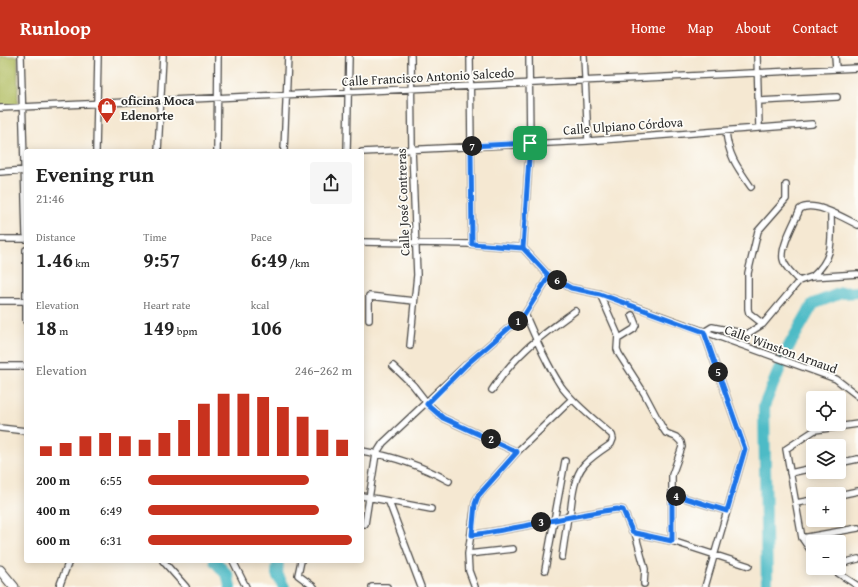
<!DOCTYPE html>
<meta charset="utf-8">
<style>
body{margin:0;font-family:"Gentium Book Plus",serif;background:#f6f6f6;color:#222;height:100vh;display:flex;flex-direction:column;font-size:15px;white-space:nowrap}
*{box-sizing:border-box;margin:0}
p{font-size:13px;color:#767676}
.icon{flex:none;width:22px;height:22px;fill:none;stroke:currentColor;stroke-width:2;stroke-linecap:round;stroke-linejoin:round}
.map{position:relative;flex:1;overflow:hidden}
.details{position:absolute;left:24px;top:93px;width:340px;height:414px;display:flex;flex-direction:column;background:#fff;border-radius:4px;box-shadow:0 2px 10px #0003}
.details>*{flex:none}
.fabs{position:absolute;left:806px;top:335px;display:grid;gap:8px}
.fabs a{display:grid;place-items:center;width:40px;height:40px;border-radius:4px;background:#fff;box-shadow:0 2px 10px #0003;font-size:20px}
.pin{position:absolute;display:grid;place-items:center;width:34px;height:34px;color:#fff;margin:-17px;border-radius:8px;box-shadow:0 2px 6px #0006}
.km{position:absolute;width:20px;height:20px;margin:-10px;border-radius:50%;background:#222;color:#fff;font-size:11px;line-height:20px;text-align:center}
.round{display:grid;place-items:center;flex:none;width:42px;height:42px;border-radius:4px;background:#f6f6f6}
.overview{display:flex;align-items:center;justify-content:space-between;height:68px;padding:0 12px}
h1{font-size:22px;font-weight:600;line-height:30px}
.metrics{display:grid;grid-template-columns:repeat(3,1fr);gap:6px;height:68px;padding:4px 12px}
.metrics div{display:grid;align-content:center}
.metrics b{font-size:20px;font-weight:600}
.metrics small{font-size:11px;font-weight:400}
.metrics p{font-size:11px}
.chart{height:112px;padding:8px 12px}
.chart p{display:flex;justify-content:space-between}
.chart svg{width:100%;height:72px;margin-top:4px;stroke:#c8321e;stroke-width:6}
ul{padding:0 12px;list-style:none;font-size:13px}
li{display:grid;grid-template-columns:64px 48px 1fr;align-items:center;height:30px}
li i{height:10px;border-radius:5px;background:#c8321e}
header{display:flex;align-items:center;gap:24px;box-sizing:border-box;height:56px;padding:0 20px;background:#c8321e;color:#fff}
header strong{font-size:19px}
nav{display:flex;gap:22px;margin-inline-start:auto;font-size:14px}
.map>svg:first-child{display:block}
.green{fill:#afbb5d;stroke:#6d7344}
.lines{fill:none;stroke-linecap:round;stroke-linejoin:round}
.river{stroke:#4dbbc6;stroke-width:12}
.minor-casing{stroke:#494744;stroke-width:8}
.primary-casing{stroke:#494744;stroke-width:11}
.minor{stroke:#fff;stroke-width:5.5}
.primary{stroke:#fff;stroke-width:9}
.route-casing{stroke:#fff;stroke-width:8}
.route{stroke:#1a73e8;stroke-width:5}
.labels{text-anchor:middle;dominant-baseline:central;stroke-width:3.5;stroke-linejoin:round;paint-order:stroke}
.street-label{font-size:13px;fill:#2b2b2b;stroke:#fdfcf7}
.poi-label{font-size:13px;font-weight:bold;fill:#2b2b2b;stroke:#fdfcf7;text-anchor:start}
</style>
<header>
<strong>Runloop</strong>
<nav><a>Home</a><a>Map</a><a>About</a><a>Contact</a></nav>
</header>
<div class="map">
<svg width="858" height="531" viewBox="0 0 858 531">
<rect width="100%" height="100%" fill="#fdfcf7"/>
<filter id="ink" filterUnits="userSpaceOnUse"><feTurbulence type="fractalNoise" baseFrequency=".025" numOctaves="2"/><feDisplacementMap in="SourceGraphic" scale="8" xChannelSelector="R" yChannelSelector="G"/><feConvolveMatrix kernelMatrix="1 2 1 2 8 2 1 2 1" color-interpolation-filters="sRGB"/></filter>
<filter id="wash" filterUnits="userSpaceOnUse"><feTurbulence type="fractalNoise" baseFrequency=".012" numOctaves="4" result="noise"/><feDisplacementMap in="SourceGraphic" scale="16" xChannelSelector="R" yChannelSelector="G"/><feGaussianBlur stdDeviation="0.9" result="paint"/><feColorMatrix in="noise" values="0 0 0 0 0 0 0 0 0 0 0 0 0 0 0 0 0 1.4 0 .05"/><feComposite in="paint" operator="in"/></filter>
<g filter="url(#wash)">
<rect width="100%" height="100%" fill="#f5e8d2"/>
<!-- green -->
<path class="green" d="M0,0h18v48l-18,1z"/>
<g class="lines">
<!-- river -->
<path class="river" d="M215,505l13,15 2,11
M278,505l-1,13 7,13
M767,531l-3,-181 25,-60 24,-42 28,-11 17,-1"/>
</g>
</g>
<g filter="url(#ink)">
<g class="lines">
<defs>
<path id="minor" d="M21,0l5,178
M470,0l2,188
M584,0l4,85
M757,0l2,71
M835,0l1,13
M759,45l78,-4
M0,52l858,-40
M726,75c2,24 11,36 25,56
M96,95l2,-95
M158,95l5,-95
M217,95l1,-95
M284,95l4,-95
M347,95l2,-95
M362,96l226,-11 224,-17
M0,116l26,-2
M0,183h26
M362,186l110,2 51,4
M523,192l26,28 22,12 29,6 236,85 22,17
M523,192l7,-105 -1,-87
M26,194v71
M812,221c23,-20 19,-37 19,-65
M799,225c-5,-6 -15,-14 -16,-22 -2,-14 12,-37 17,-50 14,-9 44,9 58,16
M600,238l18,41 -1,14 2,5 25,39 18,34 4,6 10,4 5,5 1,5 -10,28v66
M0,245h26
M525,258c11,25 21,49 36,72 13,18 34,34 51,49l1,4 -2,5c-9,6 -20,13 -27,21 -11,13 -12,35 -14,51
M369,264v-24l45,5
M763,268l-14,-11 -1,-4v-36l10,-42 28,-32v-14
M618,283l16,-10 2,-4 -4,-10
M410,290l7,-71 -5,-126 -1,-93
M0,310h26
M393,310l20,19 14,18 16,15 74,34
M492,334c25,-38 48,-53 83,-79
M0,372l26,3
M362,395c30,5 60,15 87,30
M839,407l19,-4
M790,417l23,-5
M672,438l55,17
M839,439l19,-4
M362,440l69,13
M389,446l32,85
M796,447l17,-3
M365,468l11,-70 7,-11 84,-79 58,-50 24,-38
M635,477l10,36 -1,15
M472,479c49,-7 96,-19 145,-26l6,1 9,21 3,2 37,8 77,25
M802,482l56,-10
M468,498l45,-5
M813,498l-11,-16 -16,-89 29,-19 43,-6
M562,501l6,-41
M163,505l23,26
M233,505l13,26
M301,505l-3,14 16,12
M839,508l19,-5
M830,512l28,18
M545,514l20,-109
M59,531l10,-26
M372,531h15
M475,531l-6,-16 -1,-17 7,-50 3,-8 39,-44 55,-53
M705,531l40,-138 -41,-117 8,-5 35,7 16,-10 36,-43 12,-4 47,-3"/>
<path id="primary" d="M0,514l14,17"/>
</defs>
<!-- minor casing -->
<use href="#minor" class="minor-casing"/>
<!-- primary casing -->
<use href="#primary" class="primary-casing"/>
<!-- minor -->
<use href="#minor" class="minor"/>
<!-- primary -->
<use href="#primary" class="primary"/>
</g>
</g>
<g class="lines" filter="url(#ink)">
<defs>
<path id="route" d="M530,87l-7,105 26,28 -24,38 -58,50 -40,40 16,14 74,34 -39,44 -3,8 -3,31c49,-7 96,-19 145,-26l6,1 9,21 3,2 37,8v-47l55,17 18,-62 -41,-117 -104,-38 -29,-6 -22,-12 -26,-28 -51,-4 -1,-98 59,-3"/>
</defs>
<!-- route casing -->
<use href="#route" class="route-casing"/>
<!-- route -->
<use href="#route" class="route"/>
</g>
<!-- icons -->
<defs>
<symbol id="shop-pin" viewBox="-11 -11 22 30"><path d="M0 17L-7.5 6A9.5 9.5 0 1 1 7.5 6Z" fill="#c8321e" stroke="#fdfcf7"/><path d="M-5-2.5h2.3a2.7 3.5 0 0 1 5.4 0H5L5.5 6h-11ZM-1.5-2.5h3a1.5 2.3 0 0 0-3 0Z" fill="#fff"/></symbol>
</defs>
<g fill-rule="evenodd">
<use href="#shop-pin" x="96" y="40" width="22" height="30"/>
</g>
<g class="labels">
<!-- street labels -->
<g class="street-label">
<text transform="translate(428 21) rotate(-3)">Calle Francisco Antonio Salcedo</text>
<text transform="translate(623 70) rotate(-4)">Calle Ulpiano Córdova</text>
<text transform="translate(403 146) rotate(-92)">Calle José Contreras</text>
<text transform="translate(781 293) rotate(20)">Calle Winston Arnaud</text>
</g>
<!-- poi labels -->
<g class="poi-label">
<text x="121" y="44">oficina Moca<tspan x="121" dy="15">Edenorte</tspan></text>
</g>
</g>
</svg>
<div class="fabs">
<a><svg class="icon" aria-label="locate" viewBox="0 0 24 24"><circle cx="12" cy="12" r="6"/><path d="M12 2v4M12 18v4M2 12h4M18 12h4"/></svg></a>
<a><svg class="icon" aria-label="layers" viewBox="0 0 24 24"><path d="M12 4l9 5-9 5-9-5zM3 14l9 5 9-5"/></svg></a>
<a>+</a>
<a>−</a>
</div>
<div class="pin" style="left:530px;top:87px;background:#1e9e55"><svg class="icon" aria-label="arrive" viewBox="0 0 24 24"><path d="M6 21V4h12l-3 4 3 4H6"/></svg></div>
<b class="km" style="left:518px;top:265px">1</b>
<b class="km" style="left:491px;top:383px">2</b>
<b class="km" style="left:541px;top:466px">3</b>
<b class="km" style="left:676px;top:440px">4</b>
<b class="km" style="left:718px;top:316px">5</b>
<b class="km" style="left:557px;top:224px">6</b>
<b class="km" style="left:472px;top:90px">7</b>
<section class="details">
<div class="overview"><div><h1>Evening run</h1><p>21:46</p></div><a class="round"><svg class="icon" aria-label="share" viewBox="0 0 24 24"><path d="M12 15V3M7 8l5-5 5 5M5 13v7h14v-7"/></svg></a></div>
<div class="metrics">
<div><p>Distance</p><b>1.46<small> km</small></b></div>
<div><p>Time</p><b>9:57</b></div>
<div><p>Pace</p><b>6:49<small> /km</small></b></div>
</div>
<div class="metrics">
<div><p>Elevation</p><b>18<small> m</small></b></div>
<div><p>Heart rate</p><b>149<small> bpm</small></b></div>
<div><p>kcal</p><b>106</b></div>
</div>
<div class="chart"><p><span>Elevation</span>246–262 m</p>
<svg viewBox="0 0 160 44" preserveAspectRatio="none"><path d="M5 44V38M15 44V36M25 44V32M35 44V30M45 44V32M55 44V34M65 44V30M75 44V22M85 44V12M95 44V6M105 44V6M115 44V8M125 44V14M135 44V20M145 44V28M155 44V34"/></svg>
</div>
<ul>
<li><b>200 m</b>6:55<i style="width:79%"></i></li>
<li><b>400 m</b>6:49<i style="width:84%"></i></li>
<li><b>600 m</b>6:31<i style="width:100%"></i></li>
</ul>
</section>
</div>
